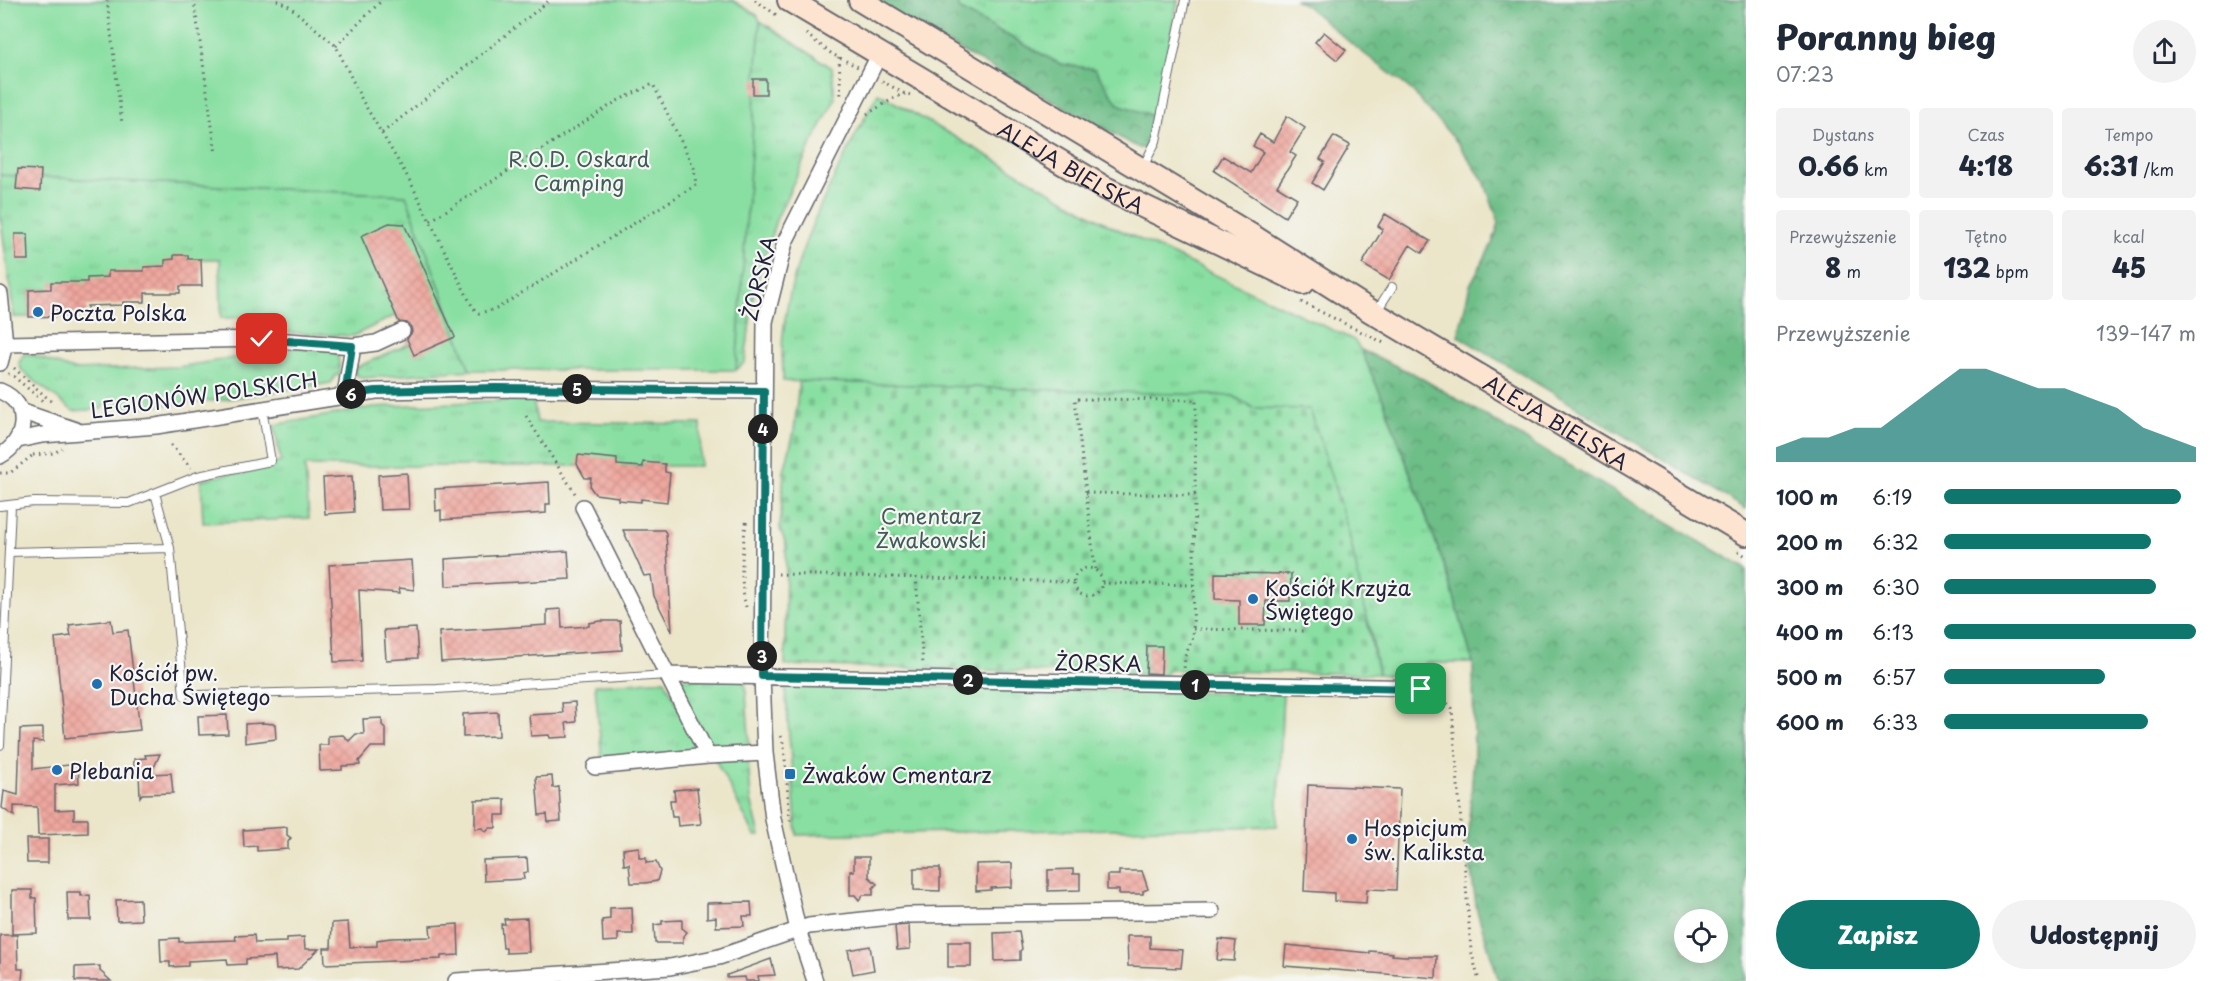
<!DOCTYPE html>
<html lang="pl">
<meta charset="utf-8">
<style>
body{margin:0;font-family:"Playpen Sans",sans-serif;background:#f2f2f3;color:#1f2937;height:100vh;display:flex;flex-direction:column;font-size:22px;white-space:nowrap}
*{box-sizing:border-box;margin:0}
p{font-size:20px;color:#747a83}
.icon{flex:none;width:33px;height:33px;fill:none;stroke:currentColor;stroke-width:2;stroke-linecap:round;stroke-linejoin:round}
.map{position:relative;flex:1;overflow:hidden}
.panel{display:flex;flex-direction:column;background:#fff;width:480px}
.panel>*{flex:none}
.buttons{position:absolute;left:1674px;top:909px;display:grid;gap:12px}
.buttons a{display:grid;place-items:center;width:54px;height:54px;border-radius:50%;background:#fff;box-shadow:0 3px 15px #0003;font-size:30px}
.pin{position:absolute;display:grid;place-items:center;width:51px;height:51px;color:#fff;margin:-26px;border-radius:12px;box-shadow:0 3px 9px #0006}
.km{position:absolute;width:30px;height:30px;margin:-15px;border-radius:50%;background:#222;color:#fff;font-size:16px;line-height:30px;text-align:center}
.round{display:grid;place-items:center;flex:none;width:63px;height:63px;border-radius:32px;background:#f2f2f3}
.overview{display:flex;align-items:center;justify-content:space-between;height:102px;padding:0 30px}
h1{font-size:33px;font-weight:800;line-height:45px}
.metrics{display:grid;grid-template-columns:repeat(3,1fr);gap:9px;height:102px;padding:6px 30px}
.metrics div{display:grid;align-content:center;border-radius:6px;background:#f2f2f3;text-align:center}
.metrics b{font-size:26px;font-weight:800}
.metrics small{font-size:16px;font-weight:400}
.metrics p{font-size:16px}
.chart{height:168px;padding:12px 30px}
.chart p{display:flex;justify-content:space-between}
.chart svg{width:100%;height:108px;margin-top:6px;fill:#0f766e;opacity:.7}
.action{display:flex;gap:12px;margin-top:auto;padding:12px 30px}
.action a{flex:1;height:69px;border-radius:36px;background:#0f766e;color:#fff;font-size:24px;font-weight:800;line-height:69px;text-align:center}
.action a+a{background:#f2f2f3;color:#1f2937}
ul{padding:0 30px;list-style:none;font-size:20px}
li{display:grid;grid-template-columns:96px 72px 1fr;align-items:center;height:45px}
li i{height:15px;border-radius:8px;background:#0f766e}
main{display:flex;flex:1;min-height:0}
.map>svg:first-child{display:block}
.grass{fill:url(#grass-tufts);stroke:#56806e;stroke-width:1.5}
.forest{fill:url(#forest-crowns);stroke:#487062;stroke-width:1.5;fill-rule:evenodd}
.cemetery{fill:url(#cemetery-stones);stroke:#56806e;stroke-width:1.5}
.garden{fill:#89dfa2;stroke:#56806e;stroke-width:1.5}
.building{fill:url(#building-cross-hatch)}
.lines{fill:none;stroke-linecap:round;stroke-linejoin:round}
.lane-casing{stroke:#68676d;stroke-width:10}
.street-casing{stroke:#68676d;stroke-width:18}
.secondary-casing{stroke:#68676d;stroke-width:26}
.path{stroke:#68676d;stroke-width:3;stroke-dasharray:1.5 4.5;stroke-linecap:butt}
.lane{stroke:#fff;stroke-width:8}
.street{stroke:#fff;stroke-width:15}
.secondary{stroke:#fde4d1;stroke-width:22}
.route-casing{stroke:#fff;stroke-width:12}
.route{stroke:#0f766e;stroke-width:8}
.poi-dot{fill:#1f6fb2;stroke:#f6f6f2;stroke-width:2}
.labels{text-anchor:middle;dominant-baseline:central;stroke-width:4.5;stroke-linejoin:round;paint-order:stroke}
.park-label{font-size:21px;fill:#415b5a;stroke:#f6f6f2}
.street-label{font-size:21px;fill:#22223b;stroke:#f6f6f2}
.poi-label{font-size:21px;fill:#22223b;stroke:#f6f6f2;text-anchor:start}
</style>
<main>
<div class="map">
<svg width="1746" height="981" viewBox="0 0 1746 981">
<defs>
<pattern id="grass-tufts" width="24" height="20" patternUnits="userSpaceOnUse" patternTransform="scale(1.5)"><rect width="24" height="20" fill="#89dfa2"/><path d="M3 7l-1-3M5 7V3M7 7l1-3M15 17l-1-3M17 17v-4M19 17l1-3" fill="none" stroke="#76bf8c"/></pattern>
<pattern id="forest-crowns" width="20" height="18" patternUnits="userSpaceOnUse" patternTransform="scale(1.5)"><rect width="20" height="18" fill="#6ebe88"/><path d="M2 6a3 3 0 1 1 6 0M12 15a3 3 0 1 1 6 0" fill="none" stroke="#5a9a70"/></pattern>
<pattern id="cemetery-stones" width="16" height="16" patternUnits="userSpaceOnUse" patternTransform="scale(1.5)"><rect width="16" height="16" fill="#89dfa2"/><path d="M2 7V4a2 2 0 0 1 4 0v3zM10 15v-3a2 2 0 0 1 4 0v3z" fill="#76bf8c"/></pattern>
<pattern id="building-cross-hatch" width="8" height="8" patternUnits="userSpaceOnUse" patternTransform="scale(1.5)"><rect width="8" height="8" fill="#eea79e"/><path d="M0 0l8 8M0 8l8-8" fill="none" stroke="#cc8f89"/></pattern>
</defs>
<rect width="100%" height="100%" fill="#f6f6f2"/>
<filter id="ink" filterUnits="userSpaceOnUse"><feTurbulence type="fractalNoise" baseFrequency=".0167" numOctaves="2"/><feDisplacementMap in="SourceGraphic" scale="12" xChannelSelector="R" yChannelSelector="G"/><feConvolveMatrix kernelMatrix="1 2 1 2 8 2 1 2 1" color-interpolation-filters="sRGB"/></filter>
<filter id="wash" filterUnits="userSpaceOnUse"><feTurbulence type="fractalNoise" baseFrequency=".008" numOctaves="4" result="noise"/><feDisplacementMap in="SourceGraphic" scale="24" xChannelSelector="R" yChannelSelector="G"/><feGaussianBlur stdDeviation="1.35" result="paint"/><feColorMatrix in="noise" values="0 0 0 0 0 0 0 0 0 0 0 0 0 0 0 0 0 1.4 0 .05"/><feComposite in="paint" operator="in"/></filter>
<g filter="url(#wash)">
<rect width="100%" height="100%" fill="#ebe6ca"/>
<!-- grass -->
<path class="grass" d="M958,0h220l-23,117 -37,-13 -23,-34 -35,-6 -101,-55z
M760,21l72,47 3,31 -25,48 -34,73 -22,71 -9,71 -9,8z
M878,93l231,132 245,115 7,10 23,52 63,171 26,90h-48l1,17 -48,-6 -7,-42 -61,-222 -57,-2 -20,-12 -450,-15c0,-15 -2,-31 0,-46 9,-88 55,-166 95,-242z
M0,175l406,20 64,175 -108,8 -7,-4v-6l54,-24 -13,-29 -43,21 -91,-5 -1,-14 -40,1 -1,-59h-19l-25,16 -125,14 -22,1v27h-15l-14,-103z
M263,345l67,4 8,6 2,20h-4l-5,8 -110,17 -97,8v-4l-21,1 -1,4 -29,2 -51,-40 -3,-8 4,-8 7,-1 43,16 105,-3 86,-14z
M533,399l4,23 164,2 -1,42h-395l4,52 -106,5 -2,-43 80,-18 -7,-37 100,-18z
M745,678l5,73 -39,1 -37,-73z
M665,680l35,72 -98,7 -7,-74z
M785,684l498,10 -6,132 -480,9z
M715,759h33l3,41 9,36h-5z"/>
<!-- forest -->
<path class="forest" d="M872,0h86l1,9 101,55 35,5 23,35 37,13 -7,32 -9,-1 -251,-137z
M1296,0h450v509l-288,-173 12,-51 22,-41 7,-21 -15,-42 -27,-39 -48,-54 -56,-43 -48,-40z
M1361,350l55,25 330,194v412h-247l-22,-70 -10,-65 7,-90 -1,-93 -26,-90 -63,-171zM1684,920h34v32h-34z"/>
<!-- cemetery -->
<path class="cemetery" d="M799,381l434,15 20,12 57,1 39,124 29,141 -211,-4 -1,5 -381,-10 1,-121 -6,-15 4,-58 10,-39z"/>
<!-- garden -->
<path class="garden" d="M0,0h732l25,15 3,6 -24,349h-266l-64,-175 -406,-20z"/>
<g id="blocks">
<!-- building -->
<path class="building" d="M1324,32l22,18 -9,10 -22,-18z
M753,79h13v15h-13z
M1287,116l18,12 -15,24 6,4 -19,30 20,12 -12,19 -71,-46 9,-15 28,17 12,-21 -10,-6 7,-12 13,8z
M1334,136l16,9 -27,45 -11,-7 13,-21 -5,-3z
M18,169l23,1 -1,21 -24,-2z
M1385,214l45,27 -8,12 -12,-8 -21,35 -27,-16 21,-35 -5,-3z
M389,223l15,1 51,113 -41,18 -7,-16 5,-7 -1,-5 -4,-4 -8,-1 -38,-86z
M15,234h13l1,26h-13z
M174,255h14v4h13l1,27h-22v7h-35v9h-22v3l-36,1v7l-22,1v2l-36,1v-27l22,-1v-7h36v-4l21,-1v-6h36v-4l21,-1v-6l9,-1z
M578,455l39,4v6l12,1 14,1v-5l22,2v8l5,1 -3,29 -26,-3v3l-23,-2v-3l-23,-3 -5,-7 1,-9h-6l-8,-14z
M407,473l2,36 -29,1 -2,-35z
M352,476l2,36 -29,2 -2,-36z
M549,482l1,22h-4v9l-105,7v-10l-5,1 -1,-22z
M623,530h41l2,3 6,99 -18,-36 -3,-21 -7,1z
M568,551l2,28 -124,7 -1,-27z
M412,560l2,30 -15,-2 1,5 -41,-3 3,71 -28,1 -5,-97z
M1215,573l76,1 -1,27h-24l-1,24h-26v-25l-24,-1z
M561,609l1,19 27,-2v-3l12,-2h19l2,29 -181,12 -2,-30 108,-7v-15z
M111,620l2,12 15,-2 12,100 -75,8 -10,-100 16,-2 -2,-11z
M416,628l2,30 -32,2 -2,-30z
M1147,646h15l-1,28 -15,-1z
M575,702l1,20 -10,1 2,14 -18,1 -1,-3 -18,1 -2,-21 34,-2 -1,-10z
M498,712l1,24 -36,1v-23z
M227,715l1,19 -29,1 -1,-19z
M382,718v7l4,4v18h-15l-12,14 1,4 -18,1v4l-22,1 -1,-26h9v-9l15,-1 6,6 7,-7h8l-1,-15z
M262,723l13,1 1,15 -31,4v-19z
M43,728v14l-10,-1v28l45,-5 1,19 -24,2v25l19,-1v10h14v14l-50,2 -1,-28 -23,-1v10l-12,-8 2,-17 14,4 2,-66z
M160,754l-9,20 20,-1 2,20 -31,1 -2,3 -1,-25h-5v-13l12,-1 -1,-3z
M552,776l1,12 6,-1 2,34 -13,1 -1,-8 -8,1 -3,-38z
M1308,785l92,4 -4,101 -29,-1 -1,14 -32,-2v-8l-30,-2z
M697,788l4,36 -23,2 -1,-9h-5l-2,-17h5l-1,-10z
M505,799v16h-9v13h-6l-4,4 -4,-4 -7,1v-29z
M287,827v8l4,3 -3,4v7l-31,2v-5l-13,1 -1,-17z
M26,839h22v24h-21z
M639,847v11h7v5l10,-1 4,9 -3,10 -12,2h-14l-2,-19 -5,1 -1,-16z
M854,857h15v20l8,7 -4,4v7h-10l-4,5 -4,-5h-5v-25l4,1z
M527,858l1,14 -5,1 1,6 -40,2 -1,-21z
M1012,863v24l-21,1v2l-15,1v-27z
M914,868h26v23l-26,-1z
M1073,869v5h7v16l-32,1v-21z
M1119,871h23l6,18 -5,2v3h-24v-4h-12v-15h12z
M12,890h20v8h4l1,35 -25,1z
M67,892h14v4l9,-1 1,25h-23z
M140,899l1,21 -24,1 -1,-21z
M751,902l1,14h-9l1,10 -28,1v-10l-9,1v-15z
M632,907l1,27h-15v7l-15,1 -1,-22 8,-1v-11z
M527,918l2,34 -23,1v-5h-3l-2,-24h4l-1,-5z
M682,920v8l5,4 -4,4v7h-28l-1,-18 8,-1v-3z
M348,922l2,25 27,-1v-6l14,-2 40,-1 -1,-11 28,-2 1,31 -18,1v3l-116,5 -1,-16h7l1,-25z
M909,925l1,24 -13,1 -2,-24z
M1019,932l3,17 -2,2v9l-25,1 -1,-28z
M0,935h17l1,34h5l-1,12h-22z
M254,935l1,8 32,-1v-4l17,-1 1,12h14l-21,20 -22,1 -1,-13 -29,2v5l-18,1 -1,-6 -19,1 -20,1v5l-18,1v-5h-9l-1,-23 19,-1v4l57,-2 -1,-4z
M1127,936h23v12l33,2 -2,18 -53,-2z
M1219,939l17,2 -2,20 -17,-1z
M948,942h23v25h-23z
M1286,945l84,8v-2l23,2 -1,2 13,1h32l-1,22 -152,-12z
M870,946l4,24 -21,4 -5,-24z
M771,959l4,16 -17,1 1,5h-13l-1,-4 -18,1v-3z
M100,966v5l11,10h-36v-14z"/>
</g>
</g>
<g filter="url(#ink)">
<use href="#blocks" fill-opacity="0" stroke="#68676d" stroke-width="1.5"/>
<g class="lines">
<defs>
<path id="lane" d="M1143,167l13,-26 29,-141
M1376,312l16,-25
M155,493l15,55 14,147
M0,506l34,-4 95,1 69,-27 73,-15 -9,-52
M9,552l161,-4
M199,695l238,-6 231,-14
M0,745l11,-239"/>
<path id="street" d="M0,294l5,50 -5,19
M5,344l257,-5 91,7 23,-3 26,-12
M0,391c32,13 27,50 0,65
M345,395l8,-49
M20,411l56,19
M18,440l24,-5 114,-9 220,-35 119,-2 269,2
M583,507l125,249
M668,675l766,13
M595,767l113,-11 57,-3
M456,981l214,-14 49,-10 90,-31 99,-11 304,-4
M815,981l-17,-51 -25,-111 -8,-66 -3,-77 3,-354 20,-80 94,-187"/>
<g id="secondary">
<path id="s1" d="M789,0l314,187 200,96"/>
<path id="s2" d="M860,0l397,239 112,71 377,224"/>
</g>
</defs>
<!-- lane casing -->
<use href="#lane" class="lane-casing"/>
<!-- street casing -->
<use href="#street" class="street-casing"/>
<!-- secondary casing -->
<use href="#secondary" class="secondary-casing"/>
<!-- path -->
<path class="path" d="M107,0l15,124
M194,0l22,154
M277,0l12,6 47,40 26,54 48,81 63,127 6,5 17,-4 200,-124 -2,-17 -41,-84 -36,17 -187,120
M755,0l23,16
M806,34l26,20 26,13
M336,46l46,-46
M839,57l2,41
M882,81l23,13 6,1
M867,114l29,-17 9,-3
M382,133l168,-133
M1301,302l85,42
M14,368l40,36
M8,374l4,1 33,28
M526,416l50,79
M171,445l20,23
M33,455l21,-2 8,-5
M0,473h10l23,-18
M1086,493l109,2 -2,142 -8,19 -1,14
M1738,551l8,5
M1074 582a14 14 0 1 1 28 0a14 14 0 1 1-28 0Z
M1095,569l-20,-170 121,1 -1,95
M778,574l296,8
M916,577l7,88
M1102,583l91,2
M746,607c-7,-29 -4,-60 1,-89
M1193,629l111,2
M1443,699l9,9 19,242 8,31
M781,736l3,10 6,76"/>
<!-- lane -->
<use href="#lane" class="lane"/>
<!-- street -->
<use href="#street" class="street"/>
<!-- secondary -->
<use href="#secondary" class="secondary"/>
</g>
</g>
<g class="lines" filter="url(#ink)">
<defs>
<path id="route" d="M262,339l90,7 -7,49 31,-4 119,-3 269,3 -2,285 659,13"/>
</defs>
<!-- route casing -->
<use href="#route" class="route-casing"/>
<!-- route -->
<use href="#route" class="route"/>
</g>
<!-- markers -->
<g class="poi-dot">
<circle cx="38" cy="312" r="6"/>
<circle cx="1253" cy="599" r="6"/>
<circle cx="97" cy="684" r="6"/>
<circle cx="57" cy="770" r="6"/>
<rect x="784" y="768" width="12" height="12" rx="3"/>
<circle cx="1352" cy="839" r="6"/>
</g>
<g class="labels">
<!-- park labels -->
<g class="park-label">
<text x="579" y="158">R.O.D. Oskard<tspan x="579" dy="24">Camping</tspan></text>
<text x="931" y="515">Cmentarz<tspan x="931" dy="24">Żwakowski</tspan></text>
</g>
<!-- street labels -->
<g class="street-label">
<text stroke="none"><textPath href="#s1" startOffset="328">ALEJA BIELSKA</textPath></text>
<text transform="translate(758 278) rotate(-76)">ŻORSKA</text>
<text transform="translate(204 394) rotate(-8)">LEGIONÓW POLSKICH</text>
<text stroke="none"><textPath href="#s2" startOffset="814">ALEJA BIELSKA</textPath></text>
<text transform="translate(1098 662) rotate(1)">ŻORSKA</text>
</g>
<!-- poi labels -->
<g class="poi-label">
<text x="50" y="312">Poczta Polska</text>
<text x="1265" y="587">Kościół Krzyża<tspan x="1265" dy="24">Świętego</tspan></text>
<text x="109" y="672">Kościół pw.<tspan x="109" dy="24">Ducha Świętego</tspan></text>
<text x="69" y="770">Plebania</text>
<text x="802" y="774">Żwaków Cmentarz</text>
<text x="1364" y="827">Hospicjum<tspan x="1364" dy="24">św. Kaliksta</tspan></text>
</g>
</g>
</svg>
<div class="buttons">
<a><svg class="icon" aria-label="locate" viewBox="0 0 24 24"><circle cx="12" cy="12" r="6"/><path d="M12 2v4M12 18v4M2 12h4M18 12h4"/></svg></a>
</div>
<div class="pin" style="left:1421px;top:689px;background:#1e9e55"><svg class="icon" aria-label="arrive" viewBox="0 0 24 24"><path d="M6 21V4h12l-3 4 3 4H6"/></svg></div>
<div class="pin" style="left:262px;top:339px;background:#d93025"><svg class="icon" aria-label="check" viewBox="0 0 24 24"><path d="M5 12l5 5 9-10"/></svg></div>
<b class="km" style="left:1195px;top:685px">1</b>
<b class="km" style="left:968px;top:680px">2</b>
<b class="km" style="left:762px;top:656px">3</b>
<b class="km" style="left:763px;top:429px">4</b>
<b class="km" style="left:577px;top:389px">5</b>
<b class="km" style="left:351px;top:394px">6</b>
</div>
<section class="panel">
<div class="overview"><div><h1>Poranny bieg</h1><p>07:23</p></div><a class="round"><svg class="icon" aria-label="share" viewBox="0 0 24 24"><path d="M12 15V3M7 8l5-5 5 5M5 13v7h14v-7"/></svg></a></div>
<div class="metrics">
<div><p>Dystans</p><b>0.66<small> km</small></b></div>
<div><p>Czas</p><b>4:18</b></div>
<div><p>Tempo</p><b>6:31<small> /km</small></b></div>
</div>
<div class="metrics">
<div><p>Przewyższenie</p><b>8<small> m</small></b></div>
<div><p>Tętno</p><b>132<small> bpm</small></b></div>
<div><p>kcal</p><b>45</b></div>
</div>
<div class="chart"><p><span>Przewyższenie</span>139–147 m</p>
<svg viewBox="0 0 160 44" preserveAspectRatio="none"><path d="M0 44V38L10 34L20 34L30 30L40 30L50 22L60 14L70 6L80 6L90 10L100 14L110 14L120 18L130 22L140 30L150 34L160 38V44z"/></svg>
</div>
<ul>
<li><b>100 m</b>6:19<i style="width:94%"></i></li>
<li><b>200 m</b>6:32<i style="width:82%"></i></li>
<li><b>300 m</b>6:30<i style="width:84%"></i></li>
<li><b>400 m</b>6:13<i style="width:100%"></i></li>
<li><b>500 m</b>6:57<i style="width:64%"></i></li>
<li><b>600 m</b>6:33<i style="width:81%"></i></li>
</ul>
<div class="action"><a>Zapisz</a><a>Udostępnij</a></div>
</section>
</main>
